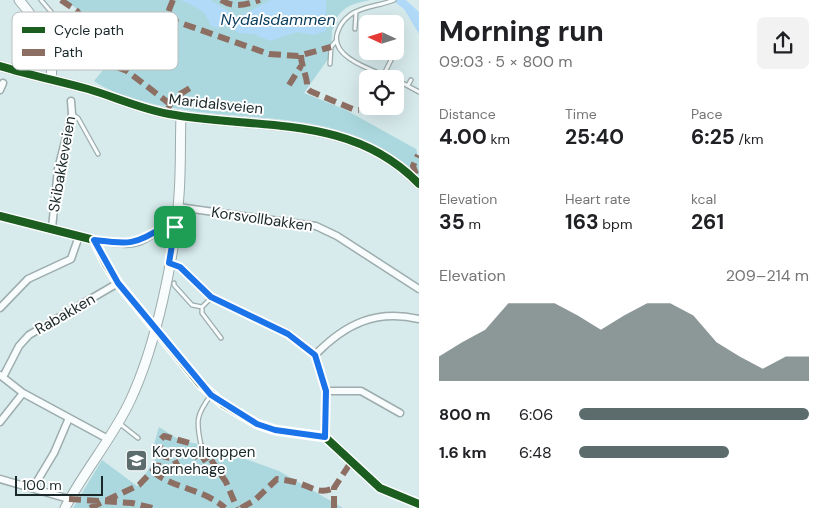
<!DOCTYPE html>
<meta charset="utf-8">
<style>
body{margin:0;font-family:"DM Sans",sans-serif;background:#f2f2f2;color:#202124;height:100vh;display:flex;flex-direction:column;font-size:19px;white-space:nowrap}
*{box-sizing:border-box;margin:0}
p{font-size:16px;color:#757577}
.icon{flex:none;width:28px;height:28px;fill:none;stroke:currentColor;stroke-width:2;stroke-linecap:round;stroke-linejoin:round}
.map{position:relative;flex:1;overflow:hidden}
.drawer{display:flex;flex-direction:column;background:#fff;width:410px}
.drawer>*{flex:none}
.needle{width:32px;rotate:274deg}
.controls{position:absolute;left:359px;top:15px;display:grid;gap:10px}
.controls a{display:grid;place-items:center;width:45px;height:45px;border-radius:8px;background:#fff;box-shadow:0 5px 20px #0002;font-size:25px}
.scale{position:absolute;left:15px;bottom:12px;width:88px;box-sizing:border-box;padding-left:5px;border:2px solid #1a2829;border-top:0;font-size:14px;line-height:18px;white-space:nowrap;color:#1a2829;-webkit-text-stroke:4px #fff;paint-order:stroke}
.pin{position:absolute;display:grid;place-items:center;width:42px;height:42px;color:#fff;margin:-21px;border-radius:10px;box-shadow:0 2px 8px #0006}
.round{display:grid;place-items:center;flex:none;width:52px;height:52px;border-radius:8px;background:#f2f2f2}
.head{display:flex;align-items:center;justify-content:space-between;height:85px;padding:0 20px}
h1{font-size:28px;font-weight:700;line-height:38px}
.metrics{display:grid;grid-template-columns:repeat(3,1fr);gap:8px;height:85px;padding:5px 20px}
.metrics div{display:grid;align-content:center}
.metrics b{font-size:21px;font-weight:700}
.metrics small{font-size:14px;font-weight:400}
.metrics p{font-size:14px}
.chart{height:140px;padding:10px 20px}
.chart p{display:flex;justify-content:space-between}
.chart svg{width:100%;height:90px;margin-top:5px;fill:#5c6c6d;opacity:.7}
ul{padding:0 20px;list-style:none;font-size:16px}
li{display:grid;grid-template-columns:80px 60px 1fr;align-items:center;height:38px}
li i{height:12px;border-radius:6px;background:#5c6c6d}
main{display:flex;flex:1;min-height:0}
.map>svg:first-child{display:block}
.green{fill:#aad8de}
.water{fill:#b0daf7}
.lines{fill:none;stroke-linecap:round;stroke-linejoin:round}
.lane-casing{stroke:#9dacad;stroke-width:5.5}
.street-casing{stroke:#9dacad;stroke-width:9}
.secondary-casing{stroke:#9dacad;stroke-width:11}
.lane{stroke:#f9fcfc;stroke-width:3}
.street{stroke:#f9fcfc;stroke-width:6}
.secondary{stroke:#f9fcfc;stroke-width:9}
.quiet{stroke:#8d6e63;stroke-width:6;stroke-dasharray:12 6;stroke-linecap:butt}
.cycleway-casing{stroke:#fff;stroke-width:11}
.cycleway{stroke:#1b5e20;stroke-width:8}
.route-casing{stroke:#fff;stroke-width:10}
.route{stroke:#1a73e8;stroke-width:6}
.labels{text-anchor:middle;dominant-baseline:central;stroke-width:4;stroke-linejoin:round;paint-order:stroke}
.street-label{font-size:15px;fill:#1a2829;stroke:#fff}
.poi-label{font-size:15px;fill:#1a2829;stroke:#fff;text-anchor:start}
.water-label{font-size:16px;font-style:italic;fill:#083c5d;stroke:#fff}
.key{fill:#fff;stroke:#babebf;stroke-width:1}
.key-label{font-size:14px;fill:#1a2829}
</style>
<main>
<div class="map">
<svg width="419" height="508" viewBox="0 0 419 508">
<rect width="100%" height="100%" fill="#d7eaec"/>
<!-- green -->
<path class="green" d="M66,0h304c-16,4 -24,4 -35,20l3,2 -6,8 -1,25 -27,38 40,16 72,40 3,10v17c-78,-77 -185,-47 -280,-76 -15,-5 -31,-9 -45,-19l50,-60 -12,10 -25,31c-2,-8 -6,-9 -11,-15 -7,-9 -7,-18 -10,-27 -4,-9 -14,-14 -20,-20z
M159,427l19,12 42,11 59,21 64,37h-270l29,-48 35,26 20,-29 -4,-9z"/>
<!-- water -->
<path class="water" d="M181,0h29l28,17 33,-17h55v31l-11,4 -18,-3 -27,9 -16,-7 -15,-1 -12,-8 -9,3 -7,-2c-6,-17 -14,-18 -30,-26z
M392,0h14l13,12v22l-15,-25z"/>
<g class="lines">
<defs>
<path id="lane" d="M41,0l11,13 2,18 6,3 14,19
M394,0c-14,6 -32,6 -44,15 -5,4 -10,10 -12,16 -11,27 38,40 56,48
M355,29l1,-17
M330,64l1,-17 5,-6
M384,74l7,-14
M395,79l24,13
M408,85l3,-5
M72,114l6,4 20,36
M174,283v2l18,20 10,2
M202,307v6l19,25
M202,307l9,-9
M119,423l19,15
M201,445c-5,-24 -5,-30 10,-50"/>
<path id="street" d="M0,90l3,-7
M178,207l138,19 21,10 82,53
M0,216l94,24 12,24 12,19 82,101 23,20 34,20 18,6 50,7 55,51 39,16
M52,228l6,-59 14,-55 -1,-13
M94,240c15,2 30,6 44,2 14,-5 22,-17 37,-15
M169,263l11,4 31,30 78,37 26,21 11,36 -1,46
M0,308l28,-29 43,-20 8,-23
M315,355c30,-31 61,-46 104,-36
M0,375l23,18 85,46
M3,377l16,-31 10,-11 89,-52
M326,391h35l39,22
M0,422l23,-29
M0,479l69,20
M33,488l21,-35 15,-35"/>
<path id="secondary" d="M19,0c19,22 36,49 32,80
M0,66c29,9 59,15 88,23 27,8 53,20 81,25 87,16 182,-1 250,70
M65,508c19,-37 47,-69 65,-107 26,-55 45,-145 49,-206 2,-26 1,-53 2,-79"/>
</defs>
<!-- lane casing -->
<use href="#lane" class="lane-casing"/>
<!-- street casing -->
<use href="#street" class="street-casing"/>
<!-- secondary casing -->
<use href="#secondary" class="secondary-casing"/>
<!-- lane -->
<use href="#lane" class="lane"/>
<!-- street -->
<use href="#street" class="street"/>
<!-- secondary -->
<use href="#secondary" class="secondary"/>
<!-- quiet -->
<path class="quiet" d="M61,0l16,11 8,11
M173,0l-6,15 5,5 97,34 29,2 33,-9
M221,0c13,8 24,5 39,0
M144,21l23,-6
M86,30l9,25 10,3 1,5 21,8 43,33
M128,47l11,-9 6,-18
M301,55c0,12 7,22 6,33l3,3 45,19h4
M289,85l12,-19
M168,108l6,-10 16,-10
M416,174l-3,-8 5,-11
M201,445l25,37 11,26
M158,455l16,4 8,15
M153,472c22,17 51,17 72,36
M69,499l63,4 21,5
M90,508l49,-23 19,-20 3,-26 3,-3 25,7 11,19 8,-5
M241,508l14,-8 22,-21c7,1 15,2 21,4 14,4 21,12 36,5
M334,508v-20l17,-26"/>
<defs>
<path id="cycleway" d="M0,66c29,9 59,15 88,23 27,8 53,20 81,25 87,16 182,-1 250,70
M0,216l94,24 12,24 12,19 82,101 23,20 34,20 18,6 50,7 55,51 39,16"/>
</defs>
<!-- cycleway casing -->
<use href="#cycleway" class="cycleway-casing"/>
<!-- cycleway -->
<use href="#cycleway" class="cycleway"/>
</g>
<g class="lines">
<defs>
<path id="route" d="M163,227h12l-6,36 11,4 31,30 77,37 27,21 11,36 -1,46 -50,-7 -18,-6 -46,-29 -93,-112 -24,-43c33,4 40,6 69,-13z"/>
</defs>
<!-- route casing -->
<use href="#route" class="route-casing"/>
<!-- route -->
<use href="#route" class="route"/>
</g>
<!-- icons -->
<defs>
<symbol id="school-square" viewBox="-11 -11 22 22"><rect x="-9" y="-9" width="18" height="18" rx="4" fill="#5c6c6d" stroke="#fff"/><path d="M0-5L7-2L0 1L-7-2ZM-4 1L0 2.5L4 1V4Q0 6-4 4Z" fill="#fff"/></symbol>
</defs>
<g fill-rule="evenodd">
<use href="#school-square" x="124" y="448" width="25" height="25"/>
</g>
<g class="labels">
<!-- street labels -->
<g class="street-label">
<text transform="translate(216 104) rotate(6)">Maridalsveien</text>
<text transform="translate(62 164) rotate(-80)">Skibakkeveien</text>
<text transform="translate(262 219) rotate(8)">Korsvollbakken</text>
<text transform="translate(65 314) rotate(-30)">Rabakken</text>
</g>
<!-- poi labels -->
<g class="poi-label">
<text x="152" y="452">Korsvolltoppen<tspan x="152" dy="17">barnehage</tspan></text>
</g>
<!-- water labels -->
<g class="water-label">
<text x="278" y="19">Nydalsdammen</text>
</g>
</g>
<!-- legend -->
<rect x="12" y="12" width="166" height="58" rx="8" class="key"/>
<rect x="22" y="27" width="23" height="6" fill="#1b5e20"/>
<rect x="22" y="49" width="23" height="7" fill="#8d6e63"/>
<g class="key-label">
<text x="54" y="35">Cycle path</text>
<text x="54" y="57">Path</text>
</g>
</svg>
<div class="controls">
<a><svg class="needle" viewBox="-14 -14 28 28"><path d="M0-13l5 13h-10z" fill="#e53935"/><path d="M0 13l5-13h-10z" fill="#757577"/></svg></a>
<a><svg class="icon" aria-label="locate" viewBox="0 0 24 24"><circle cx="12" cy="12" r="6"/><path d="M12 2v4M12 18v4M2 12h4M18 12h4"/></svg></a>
</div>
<div class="scale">100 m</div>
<div class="pin" style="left:175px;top:227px;background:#1e9e55"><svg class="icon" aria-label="arrive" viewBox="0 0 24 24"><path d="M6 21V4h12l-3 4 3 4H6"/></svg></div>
</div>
<section class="drawer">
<div class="head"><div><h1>Morning run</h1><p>09:03 · 5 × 800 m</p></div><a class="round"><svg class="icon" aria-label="share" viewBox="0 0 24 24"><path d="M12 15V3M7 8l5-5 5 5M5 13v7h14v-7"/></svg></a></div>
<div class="metrics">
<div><p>Distance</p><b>4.00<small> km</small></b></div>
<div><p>Time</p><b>25:40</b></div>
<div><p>Pace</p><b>6:25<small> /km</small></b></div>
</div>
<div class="metrics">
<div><p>Elevation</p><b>35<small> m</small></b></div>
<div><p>Heart rate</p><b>163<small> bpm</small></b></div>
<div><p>kcal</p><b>261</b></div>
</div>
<div class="chart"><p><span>Elevation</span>209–214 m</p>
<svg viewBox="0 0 160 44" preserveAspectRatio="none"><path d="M0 44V32L10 25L20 19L30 6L40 6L50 6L60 12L70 19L80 12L90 6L100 6L110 12L120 25L130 32L140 38L150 32L160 32V44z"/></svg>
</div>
<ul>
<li><b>800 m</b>6:06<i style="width:100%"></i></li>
<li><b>1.6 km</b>6:48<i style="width:65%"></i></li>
</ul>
</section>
</main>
